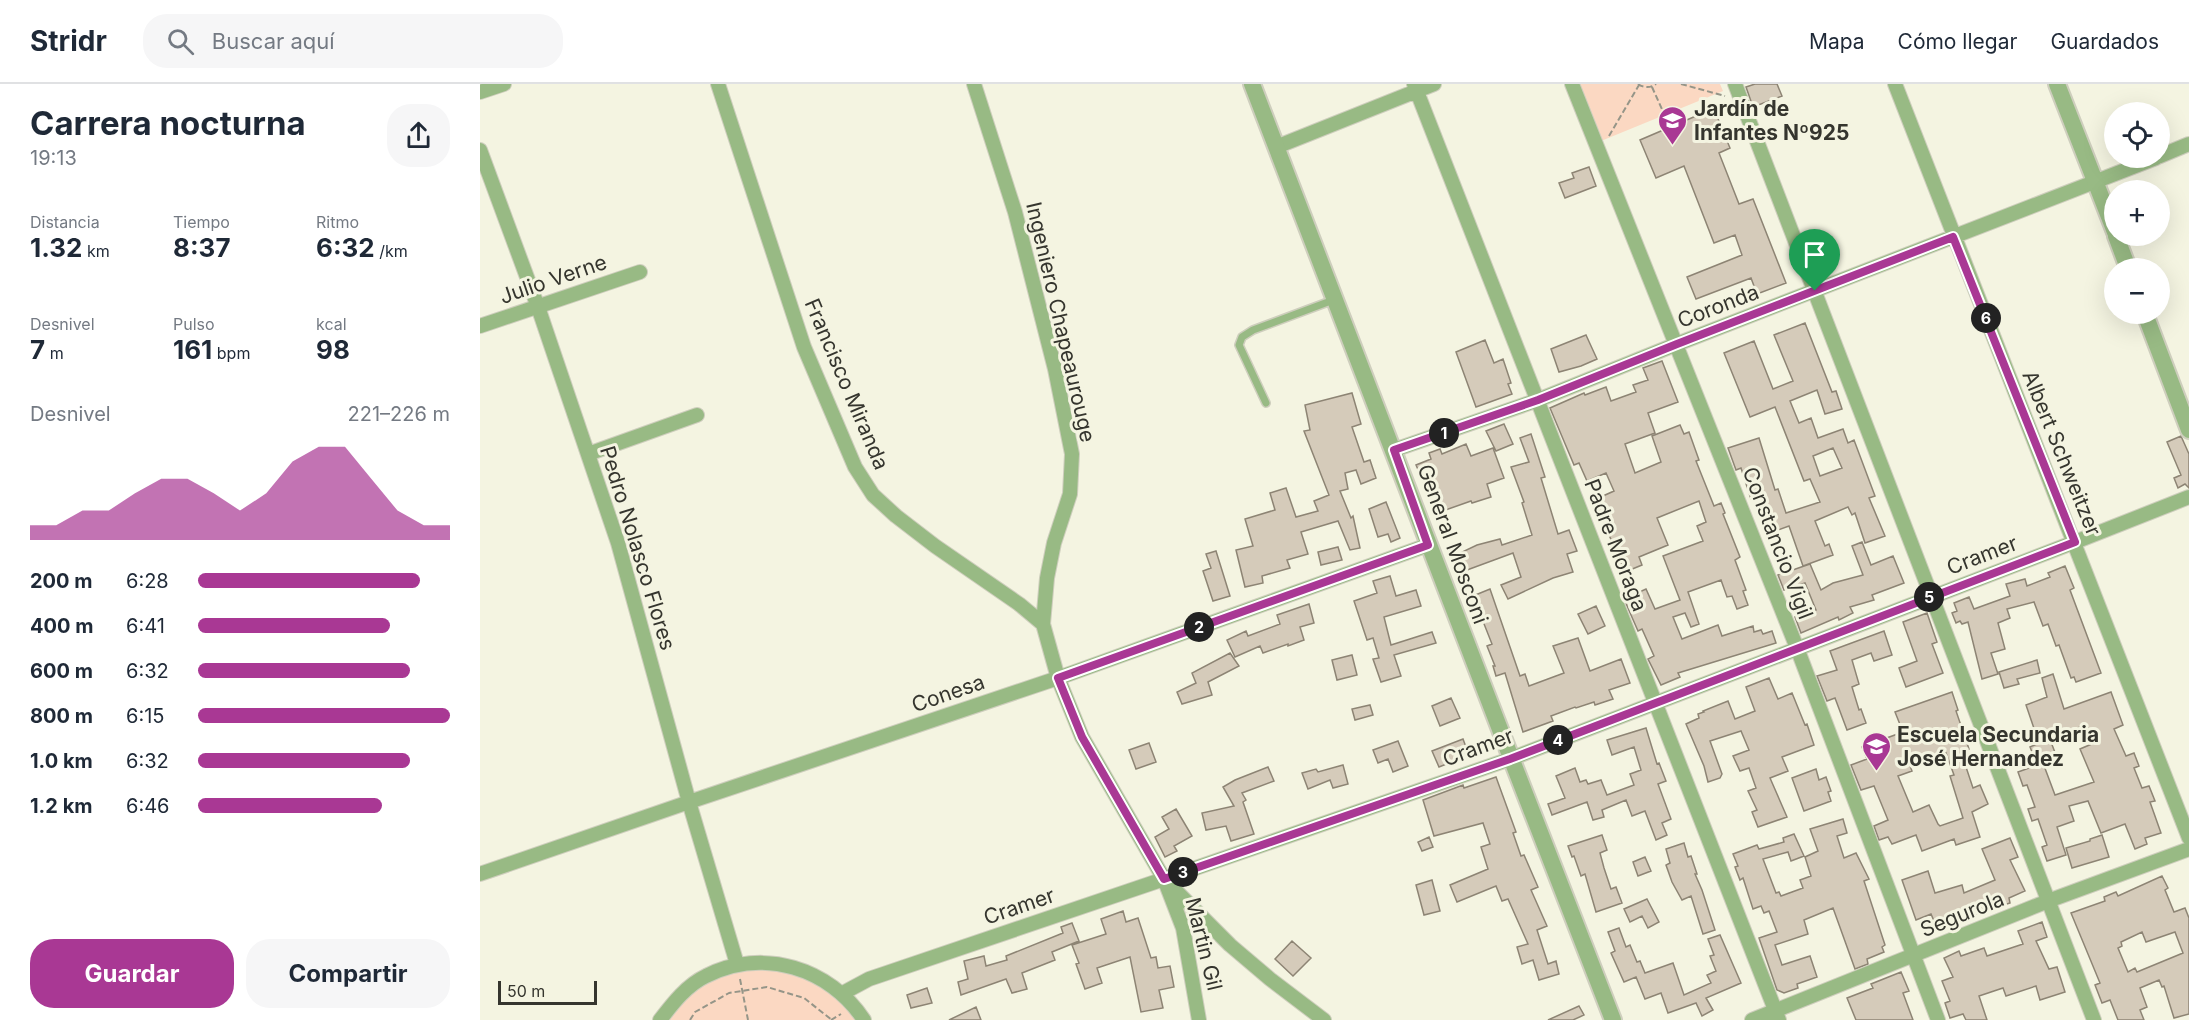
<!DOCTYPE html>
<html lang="es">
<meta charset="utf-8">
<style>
body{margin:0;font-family:Inter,sans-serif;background:#f6f6f7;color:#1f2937;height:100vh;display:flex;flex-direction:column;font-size:22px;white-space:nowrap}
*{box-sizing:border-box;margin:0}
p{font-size:20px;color:#747a83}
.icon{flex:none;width:33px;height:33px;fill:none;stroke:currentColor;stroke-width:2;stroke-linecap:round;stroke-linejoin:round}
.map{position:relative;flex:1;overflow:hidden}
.drawer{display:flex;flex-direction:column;background:#fff;width:480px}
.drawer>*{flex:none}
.controls{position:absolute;left:1624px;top:18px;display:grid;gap:12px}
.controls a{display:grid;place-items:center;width:66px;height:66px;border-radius:50%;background:#fff;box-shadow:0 6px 24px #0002;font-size:30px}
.scale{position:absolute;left:18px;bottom:15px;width:99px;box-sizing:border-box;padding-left:6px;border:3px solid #35352e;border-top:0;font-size:16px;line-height:21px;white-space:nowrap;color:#35352e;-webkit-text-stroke:4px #f4f4e1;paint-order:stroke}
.pin{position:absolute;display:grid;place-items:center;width:51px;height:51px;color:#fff;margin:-62px -26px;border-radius:50% 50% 50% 0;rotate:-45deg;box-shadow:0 0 6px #0007}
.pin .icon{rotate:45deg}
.km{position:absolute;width:30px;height:30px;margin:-15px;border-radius:50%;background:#222;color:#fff;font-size:16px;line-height:30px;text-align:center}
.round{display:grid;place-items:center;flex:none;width:63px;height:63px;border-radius:24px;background:#f6f6f7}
.overview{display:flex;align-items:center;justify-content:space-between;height:102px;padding:0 30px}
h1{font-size:33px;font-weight:700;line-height:45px}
.metrics{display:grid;grid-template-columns:repeat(3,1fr);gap:9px;height:102px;padding:6px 30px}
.metrics div{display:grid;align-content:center}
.metrics b{font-size:26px;font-weight:700}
.metrics small{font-size:16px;font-weight:400}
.metrics p{font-size:16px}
.chart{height:168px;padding:12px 30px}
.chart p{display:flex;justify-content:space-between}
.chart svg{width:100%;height:108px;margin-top:6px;fill:#a93894;opacity:.7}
.primary-button{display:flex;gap:12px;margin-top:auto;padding:12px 30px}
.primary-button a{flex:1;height:69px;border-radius:24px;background:#a93894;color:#fff;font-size:24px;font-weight:700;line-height:69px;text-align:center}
.primary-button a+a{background:#f6f6f7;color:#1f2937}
ul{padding:0 30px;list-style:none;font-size:20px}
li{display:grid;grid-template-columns:96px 72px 1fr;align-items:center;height:45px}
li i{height:15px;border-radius:8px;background:#a93894}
header{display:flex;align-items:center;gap:36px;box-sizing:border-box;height:84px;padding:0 30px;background:#fff;border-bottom:2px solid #e0e1e3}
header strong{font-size:28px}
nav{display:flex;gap:33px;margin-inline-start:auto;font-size:21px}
.search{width:420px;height:54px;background:#f6f6f7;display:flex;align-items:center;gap:15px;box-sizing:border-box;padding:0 21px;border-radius:24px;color:#747a83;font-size:22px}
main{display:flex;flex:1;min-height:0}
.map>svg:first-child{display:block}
.green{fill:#fbd8c2}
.building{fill:#d5cbba;stroke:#8d8474;stroke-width:1.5;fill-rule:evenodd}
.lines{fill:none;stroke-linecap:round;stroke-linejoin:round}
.service-casing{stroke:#cecebd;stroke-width:10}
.minor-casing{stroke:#cecebd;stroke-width:16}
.tertiary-casing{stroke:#cecebd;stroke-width:20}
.path{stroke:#959588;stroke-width:2;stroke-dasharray:6 3;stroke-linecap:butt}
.service{stroke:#98ba84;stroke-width:7}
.minor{stroke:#98ba84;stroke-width:14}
.tertiary{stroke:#98ba84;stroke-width:16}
.route-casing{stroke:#fff;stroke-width:12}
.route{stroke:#a93894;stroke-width:8}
.labels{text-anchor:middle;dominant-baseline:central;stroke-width:6;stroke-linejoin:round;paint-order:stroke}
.poi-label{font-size:21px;font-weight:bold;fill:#35352e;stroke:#f4f4e1;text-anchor:start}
.street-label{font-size:21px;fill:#35352e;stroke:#f4f4e1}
</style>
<header>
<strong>Stridr</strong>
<div class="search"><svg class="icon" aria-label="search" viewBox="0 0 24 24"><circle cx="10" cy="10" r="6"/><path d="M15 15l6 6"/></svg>Buscar aquí</div>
<nav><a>Mapa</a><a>Cómo llegar</a><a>Guardados</a></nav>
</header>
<main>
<section class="drawer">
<div class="overview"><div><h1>Carrera nocturna</h1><p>19:13</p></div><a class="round"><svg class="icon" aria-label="share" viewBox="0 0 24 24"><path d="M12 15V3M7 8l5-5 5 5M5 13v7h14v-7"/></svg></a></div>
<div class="metrics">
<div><p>Distancia</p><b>1.32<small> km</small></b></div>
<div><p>Tiempo</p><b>8:37</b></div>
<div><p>Ritmo</p><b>6:32<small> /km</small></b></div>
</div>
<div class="metrics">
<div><p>Desnivel</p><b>7<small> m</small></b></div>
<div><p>Pulso</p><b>161<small> bpm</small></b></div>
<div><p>kcal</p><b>98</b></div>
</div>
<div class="chart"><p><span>Desnivel</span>221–226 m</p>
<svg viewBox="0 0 160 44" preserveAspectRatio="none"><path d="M0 44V38L10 38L20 32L30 32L40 25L50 19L60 19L70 25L80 32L90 25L100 12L110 6L120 6L130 19L140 32L150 38L160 38V44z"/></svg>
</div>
<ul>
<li><b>200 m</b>6:28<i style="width:88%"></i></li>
<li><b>400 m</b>6:41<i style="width:76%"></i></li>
<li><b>600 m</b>6:32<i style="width:84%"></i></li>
<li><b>800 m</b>6:15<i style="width:100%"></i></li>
<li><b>1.0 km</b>6:32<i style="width:84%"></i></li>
<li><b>1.2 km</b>6:46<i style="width:73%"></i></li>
</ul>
<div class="primary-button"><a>Guardar</a><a>Compartir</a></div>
</section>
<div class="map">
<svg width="1709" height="936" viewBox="0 0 1709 936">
<rect width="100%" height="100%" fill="#f4f4e1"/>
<!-- green -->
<path class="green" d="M1098,0h142l3,7 -122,50z
M257,880l74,8 52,48h-203l18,-24z"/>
<!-- building -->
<path class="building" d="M1275,0h22l5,12 -29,11 -7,-20z
M1232,20l18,44 -11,5 20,51 14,-5 33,84 -29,11 -6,-16 -55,21 -9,-22 55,-22 -7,-20 -21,8 -30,-77 -28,12 -16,-38 56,-24 -1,-4z
M1109,83l7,19 -31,12 -6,-15 15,-5 -2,-5z
M1325,239l27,69 4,-1 6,18 -17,5 -8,-24 -27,11 9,22 12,-5 7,20 25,-9 5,14 6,-3 21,56 -6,2 16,38 -20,7 -10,-30 -3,2 -4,-8 -33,14 10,25 4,-2 4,11 -30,11 -14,-40 -22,8 -12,-36 -4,1 -10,-31 -5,2 -8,-22 31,-10 16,52 3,-1 8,24 34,-11 -10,-23 -6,2 -29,-74 -25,10 -26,-64 30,-12 19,48 20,-8 -19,-46zM1353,364l9,20 -22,8 -7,-20z
M1106,251l11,24 -16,7 -22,6 -8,-23z
M1005,256l9,23 9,-4 8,24 -3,1 4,10 -36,13 -20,-55z
M1182,277l16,41 -30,11 7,20 -30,11 10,29 26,-11 -9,-26 28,-11 4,9 5,-2 10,28 -3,1 18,45 7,-3 4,10 -2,1 17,43 -5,3 11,30 -3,1 5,14 -11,4 -5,-13 -5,1 -6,-17 -33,12 11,32 -8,3 -6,-14 -12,4 9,22 36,-14 4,11 31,-10 1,6 7,-2 2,4 9,-3 4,12 -98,30 2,4 -19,8 -13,-26 6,-3 -12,-27 -4,2 -14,-32 22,-10 9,20 25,-9 -17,-44 40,-15 -6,-15 9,-4 -7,-21 -42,17 11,27 -29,12 3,8 -17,7 -31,-72 20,-9 -8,-18 -19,8 -8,-18 -5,2 -24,-57 34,-15 1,2 21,-8 5,14 25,-9 -3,-7 15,-5 -5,-12z
M872,309l9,31 -9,3 12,35 6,-2 6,18 -15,6 -5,-14 -11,3 3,16 -8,2 11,27 2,-2 7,32 -10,2 -12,-29 -37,11 7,22 -21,6 3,8 -28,8 1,7 -18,4 -9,-37 17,-4 -8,-27 30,-9 -5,-17 16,-5 10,29 22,-6 -4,-10 15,-6 -25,-64 6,-1 -5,-25z
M1024,340l9,20 -17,7 -10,-20z
M1051,350l14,43 -4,1 17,56 11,-4 8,21 -10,3 6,18 -20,6 -45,21 -7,-14 20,-8 -8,-24 -46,17 -7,-17 17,-8 23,-6 2,6 30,-10 -10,-32 2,-1 -13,-35 18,-5 -9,-24z
M1701,352l8,18v34l-4,-4 -7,4 -4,-10 7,-3 -14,-33z
M986,360l5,12 22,-8 11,30 -17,6 4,13 -19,6 -1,-2 -34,12 -21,-48 15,-6 -2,-6 11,-4 2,5z
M906,418l14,36 -9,4 -3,-8 -10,3 -9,-28z
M1382,458l9,23 22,-9 11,27 -32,12 2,5 -24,7 3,6 -14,7 -1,-3 -37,16 -6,-16 21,-7 -11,-27 -21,7 -6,-15 32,-11 11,26 12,-7 30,-8 -11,-29z
M858,463l4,13 -21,5 -3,-13z
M736,467l14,45 -17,5 -10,-30 8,-3 -5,-14z
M1585,482l9,22 -4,2 31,83 -25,9 -2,-5 -3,1 -12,-33 -3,1 -8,-22 -5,2 -9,-24 -27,7 3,9 -12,5 7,26 -14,4 7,21 -16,5 -14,-57 -6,2 -2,-3 -4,2 -4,-10 5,-2 -3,-8 15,-6 5,12 36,-13 -4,-12 19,-5 2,7 23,-9 -2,-4z
M910,492l6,20 20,-6 5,16 -37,11 7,28 41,-13 4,11 -42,12 7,21 -20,6 -8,-23 6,-1 -6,-20 -6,2 -13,-39 23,-8 -4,-12z
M1010,505l30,87 5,-2 4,12 35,-13 -11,-27 25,-8 12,33 31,-12 9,24 -21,7 4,9 -18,6 -1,-3 -18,6 -1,-1 -24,9 2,5 -30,11 -18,-59 -9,3 -3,-10h2l-8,-20 5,-2 -19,-48z
M829,520l5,19 -14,4 4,13 -16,6v-2l-25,9 -3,-7 -25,11 -8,-17 19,-9 2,5 32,-12 -3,-9z
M1116,522l9,20 -17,8 -10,-20z
M1447,529l10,29 -5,2 11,29 -37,14 -7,-19 18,-7 -14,-39z
M1404,547l8,24 -18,6 -3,-8 -19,7 7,24 -7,3 7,23 2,-1 5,14 -19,7 -12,-32 -8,3 -10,-25 20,-6 -7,-19z
M750,569l9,13 -31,16 4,13 -30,9 -5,-12 19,-9 -4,-10z
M872,571l5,20 -20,5 -5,-20z
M1557,576l3,13 -23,6 2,5 -15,4 -5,-16z
M1573,590l11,35 47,-17 12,33 -9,4 12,27 8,-3 5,13 -5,2 8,20 7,-2 6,15 -5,1 11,31 -16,5 2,6 -12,5 -10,-25 -24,9 -13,-32 -19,5 5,15 -17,6 9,28 -19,6 -5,-14 5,-2 -9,-26 -6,2 -4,-12 7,-2 -8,-22 -4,1 -5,-14 25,-9 12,32 39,-13 -14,-33 14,-6 -7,-18 -38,12 7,18 -20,7 -6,-15 9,-4 -13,-38 21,-8 -5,-19z
M1289,594l9,21 14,-6 13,32 2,-1 7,21 -32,12 6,14 -18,7 17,39 -29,10 -6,-15 5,-2 -9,-19 8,-3 -7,-20 -9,3 -7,-15 16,-6 -8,-19 -31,10 12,33 -2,4 -12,4 -4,-16 -18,-42 13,-6 -1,-4 6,-2 -1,-1 25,-10 7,18 20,-8 -9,-24z
M1472,608l6,18 -2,1 13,38 -8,3 12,36 7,-3 8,19 -16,8 8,25 -24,8 -2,-6 -32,12 -6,-16 -24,9 -4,-7 -9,3 -5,-14 14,-6 -14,-34 -13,4 -10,-25 16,-6 -5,-12 41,-15 -8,-20zM1466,669l8,22 -4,1 13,42 -23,8 -2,-2 -9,-19 -16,7 -15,-36 14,-5 -2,-5z
M971,614l9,20 -20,8 -8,-20z
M890,621l3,10 -18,5 -3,-11z
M1166,644l11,36 2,-1 7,18 -8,3 13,35 -9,4 5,12 -11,5 -11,-29 -13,5 -6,-16 -24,10 2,7 -11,3 -6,-18 -35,13 -4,-11 17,-6 -9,-22 19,-8 5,14 6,-2 2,4 13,-4 6,15 27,-10 -4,-11 11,-4 -7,-23 -22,8 -5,-15z
M983,655l6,16 -30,12 -7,-16z
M918,657l10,25 -15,6 -5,-13 -10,4 -5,-13z
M669,659l7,19 -20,7 -7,-19z
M863,681l5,19 -15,4 -3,-8 -22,9 -6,-16 14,-4 2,3z
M788,683l6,14 -32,12 4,7 -3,2 11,32 -23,7 -5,-15 -20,4 -4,-17 32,-7 -11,-19 12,-7z
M1336,685l3,11 7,-3 5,14 -3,1 3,9 -27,10 -12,-33z
M1016,693l20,55 -3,1 8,23 3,-1 14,32 -7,3 16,36 -10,4 11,34 8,-3 3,13 -20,6 -6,-20 -11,4 -5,-17 11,-3 -20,-45 -6,2 -6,-15 -39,16 -7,-17 38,-16 -7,-22 9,-3 -7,-21 -49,13 -11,-36 40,-15 1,3z
M696,725l16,27 -18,10 3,5 -12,6 -10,-20 14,-8 -7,-12z
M1363,735l4,14 -10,3 7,22 12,-5 13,26 -5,2 21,64 -3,2 2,5 -17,7 1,5 -13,5 -22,-61 -29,12 4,14 -33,11 7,20 28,-9 7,21 -20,7 1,4 -14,5 -7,-3 -18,-52 18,-6 -8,-21 -5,2 -3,-7 -8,3 -10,-31 -3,2 -5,-13 3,-1 -5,-12 24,-9 2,4 25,-7 -1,-4 11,-4 10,22 -13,5 -3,-9 -25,7 13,34 3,-1 2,4 22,-8 -3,-8 11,-4 -6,-19 13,-6 -8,-22z
M1122,751l5,15 -7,3 4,15 7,21 5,-2 6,16 -26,9 -11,-38 -4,2 -7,-20 -2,1 -4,-11z
M1622,751l7,22 -37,11 -6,-20 24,-7v-2z
M949,753l4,10 -11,4 -4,-9z
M1530,754l8,19 -8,3 15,31 -16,7 1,5 -34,11 -3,-8 -39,15 -3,-7 -15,6 -14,-40 26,-9 7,22 27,-8 2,8 31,-13 -13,-31z
M1204,759l4,14 3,-1 6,18h-2l7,16 13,40 -12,4 -12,-38 -9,4 -10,-18 -6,-17 4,-2 -4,-14z
M1165,773l6,14 -13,5 -5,-14z
M1682,792l6,12 -3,2 9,22 11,-4 4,10v96l-15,4 -10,-32 -2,1 -3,-7 -19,8 7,19 -7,3 4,10h-26l-8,-20 -8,3 -7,-18 5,-2 -29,-70 34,-12 -1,-4 12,-5 2,4zM1662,848l4,10 29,-10 8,21 -46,19 -2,-4 -7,4 -10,-24 4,-2 -1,-4z
M952,796l8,31 -16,4 -8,-30z
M1167,815l12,23 -11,6 -6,-12 -12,6 -6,-13z
M643,827l3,11 12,-4 13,40 5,-1 2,11 12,-2 4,21 -15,3 4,18 -22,4 -11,-55 -33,11 5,15 -17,6 -9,-25 3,-1 -7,-18 34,-11 -5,-15z
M1562,838l5,15 -11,4 13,28 8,-2 8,25 -25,8 -4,-14 -30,10 -3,-8 -24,8 8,24h-21l-3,-6 -13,4 -5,-15 5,-2 -8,-20 11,-4 -9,-19 15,-7 2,5 23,-8 3,8 36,-12 -5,-13z
M592,839l7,18 -27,11 3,8 -33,13 5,16 -15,4 -6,-14 -45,16 -3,-13 10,-3 -4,-18 20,-5 2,10 21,-6 -1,-4 57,-23 -2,-6z
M1139,844l7,19 4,-2 7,17 3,-1 5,12 28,-10 11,32 27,-12 -4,-8 9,-4 -6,-15 4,-1 -6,-16 12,-4 21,48 -35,15 7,12 -11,6 -6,-13 -28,10 -7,-20 -16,6 -9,-22 -12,5 -13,-29 4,-2 -7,-19z
M812,857l19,17 -18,18 -18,-17z
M1421,888l8,19 -6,2 10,27h-57l-9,-22 26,-10 -2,-4z
M447,904l5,15 -21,5 -4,-13z
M1099,922l5,9 -11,5h-25z
M496,923l5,13h-32z"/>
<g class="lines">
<defs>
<path id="service" d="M786,319l-27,-58 3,-8 11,-7 83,-31"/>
<path id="minor" d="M238,0l86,263 51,120 18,28 23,21 39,30 84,58 24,20
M494,0l41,128 40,157 17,85 -2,40 -16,49 -7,35 -4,46 15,54 24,59 82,142 66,66 40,34 54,41
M934,0l365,936
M1092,0l225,564 141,372
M1255,0l359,936
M1415,0l294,754
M0,8l24,-8
M796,63l158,-63
M0,66l58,157 80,236 71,259 48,162
M1680,72l29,-12
M0,242l160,-54
M914,366l144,-50 139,-56 479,-186
M108,370l109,-39
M0,790l209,-72 369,-124 370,-133
M686,800l17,44 16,92
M363,909l26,-14 295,-100 346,-120 565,-217 114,-45
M180,936c13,-17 27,-35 46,-44 57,-29 124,-8 158,44
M1272,936l296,-119 141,-52"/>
<path id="tertiary" d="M772,0c122,311 238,625 361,936
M1577,0l58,148
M1636,152l12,32
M1665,230l44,116"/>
</defs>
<!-- service casing -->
<use href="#service" class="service-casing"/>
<!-- minor casing -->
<use href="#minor" class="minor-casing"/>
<!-- tertiary casing -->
<use href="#tertiary" class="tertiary-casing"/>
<!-- path -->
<path class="path" d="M1158,0c5,4 13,4 18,0
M1201,0l44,12
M1172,3l13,29
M1129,52l30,-51
M260,895l8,41
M210,936l5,-8 34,-19 38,-6 37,11 28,22
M351,936l10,-6"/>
<!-- service -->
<use href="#service" class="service"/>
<!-- minor -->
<use href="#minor" class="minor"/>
<!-- tertiary -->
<use href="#tertiary" class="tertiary"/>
</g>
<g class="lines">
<defs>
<path id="route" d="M1473,153l122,305 -565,217 -346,120 -82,-142 -24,-59 370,-133 -34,-95 144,-50 139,-56z"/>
</defs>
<!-- route casing -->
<use href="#route" class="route-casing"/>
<!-- route -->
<use href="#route" class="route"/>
</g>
<!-- icons -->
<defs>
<symbol id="school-pin" viewBox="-11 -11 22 30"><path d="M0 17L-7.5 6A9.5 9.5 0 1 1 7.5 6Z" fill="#a93894" stroke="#f4f4e1"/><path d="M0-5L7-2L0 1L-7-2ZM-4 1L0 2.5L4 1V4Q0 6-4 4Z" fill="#fff"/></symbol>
</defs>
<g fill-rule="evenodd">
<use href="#school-pin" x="1176" y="20" width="33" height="45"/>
<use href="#school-pin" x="1380" y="646" width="33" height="45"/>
</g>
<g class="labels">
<!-- poi labels -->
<g class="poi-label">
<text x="1214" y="24">Jardín de<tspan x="1214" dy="24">Infantes Nº925</tspan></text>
<text x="1417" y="650">Escuela Secundaria<tspan x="1417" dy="24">José Hernandez</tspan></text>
</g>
<!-- street labels -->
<g class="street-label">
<text transform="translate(73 195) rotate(-19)">Julio Verne</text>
<text transform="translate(1238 222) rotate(-21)">Coronda</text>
<text transform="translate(581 238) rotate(77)">Ingeniero Chapeaurouge</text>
<text transform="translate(367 300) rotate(67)">Francisco Miranda</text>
<text transform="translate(1582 369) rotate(68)">Albert Schweitzer</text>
<text transform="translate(1298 459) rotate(69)">Constancio Vigil</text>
<text transform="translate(973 460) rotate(70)">General Mosconi</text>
<text transform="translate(1136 461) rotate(69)">Padre Moraga</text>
<text transform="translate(158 464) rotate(73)">Pedro Nolasco Flores</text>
<text transform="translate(1502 471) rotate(-21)">Cramer</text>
<text transform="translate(468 609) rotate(-19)">Conesa</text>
<text transform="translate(998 663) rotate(-20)">Cramer</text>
<text transform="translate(539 822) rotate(-19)">Cramer</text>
<text transform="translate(1482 830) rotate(-22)">Segurola</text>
<text transform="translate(724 860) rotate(76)">Martin Gil</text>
</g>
</g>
</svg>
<div class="controls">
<a><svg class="icon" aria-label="locate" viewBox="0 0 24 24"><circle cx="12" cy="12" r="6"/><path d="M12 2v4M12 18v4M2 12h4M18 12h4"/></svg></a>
<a>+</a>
<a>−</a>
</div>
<div class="scale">50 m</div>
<div class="pin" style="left:1335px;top:207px;background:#1e9e55"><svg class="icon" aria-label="arrive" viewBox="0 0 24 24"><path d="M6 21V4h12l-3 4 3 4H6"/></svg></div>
<b class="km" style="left:964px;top:349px">1</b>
<b class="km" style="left:719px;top:543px">2</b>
<b class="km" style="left:703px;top:788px">3</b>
<b class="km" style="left:1078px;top:656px">4</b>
<b class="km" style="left:1449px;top:513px">5</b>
<b class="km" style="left:1506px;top:234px">6</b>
</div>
</main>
